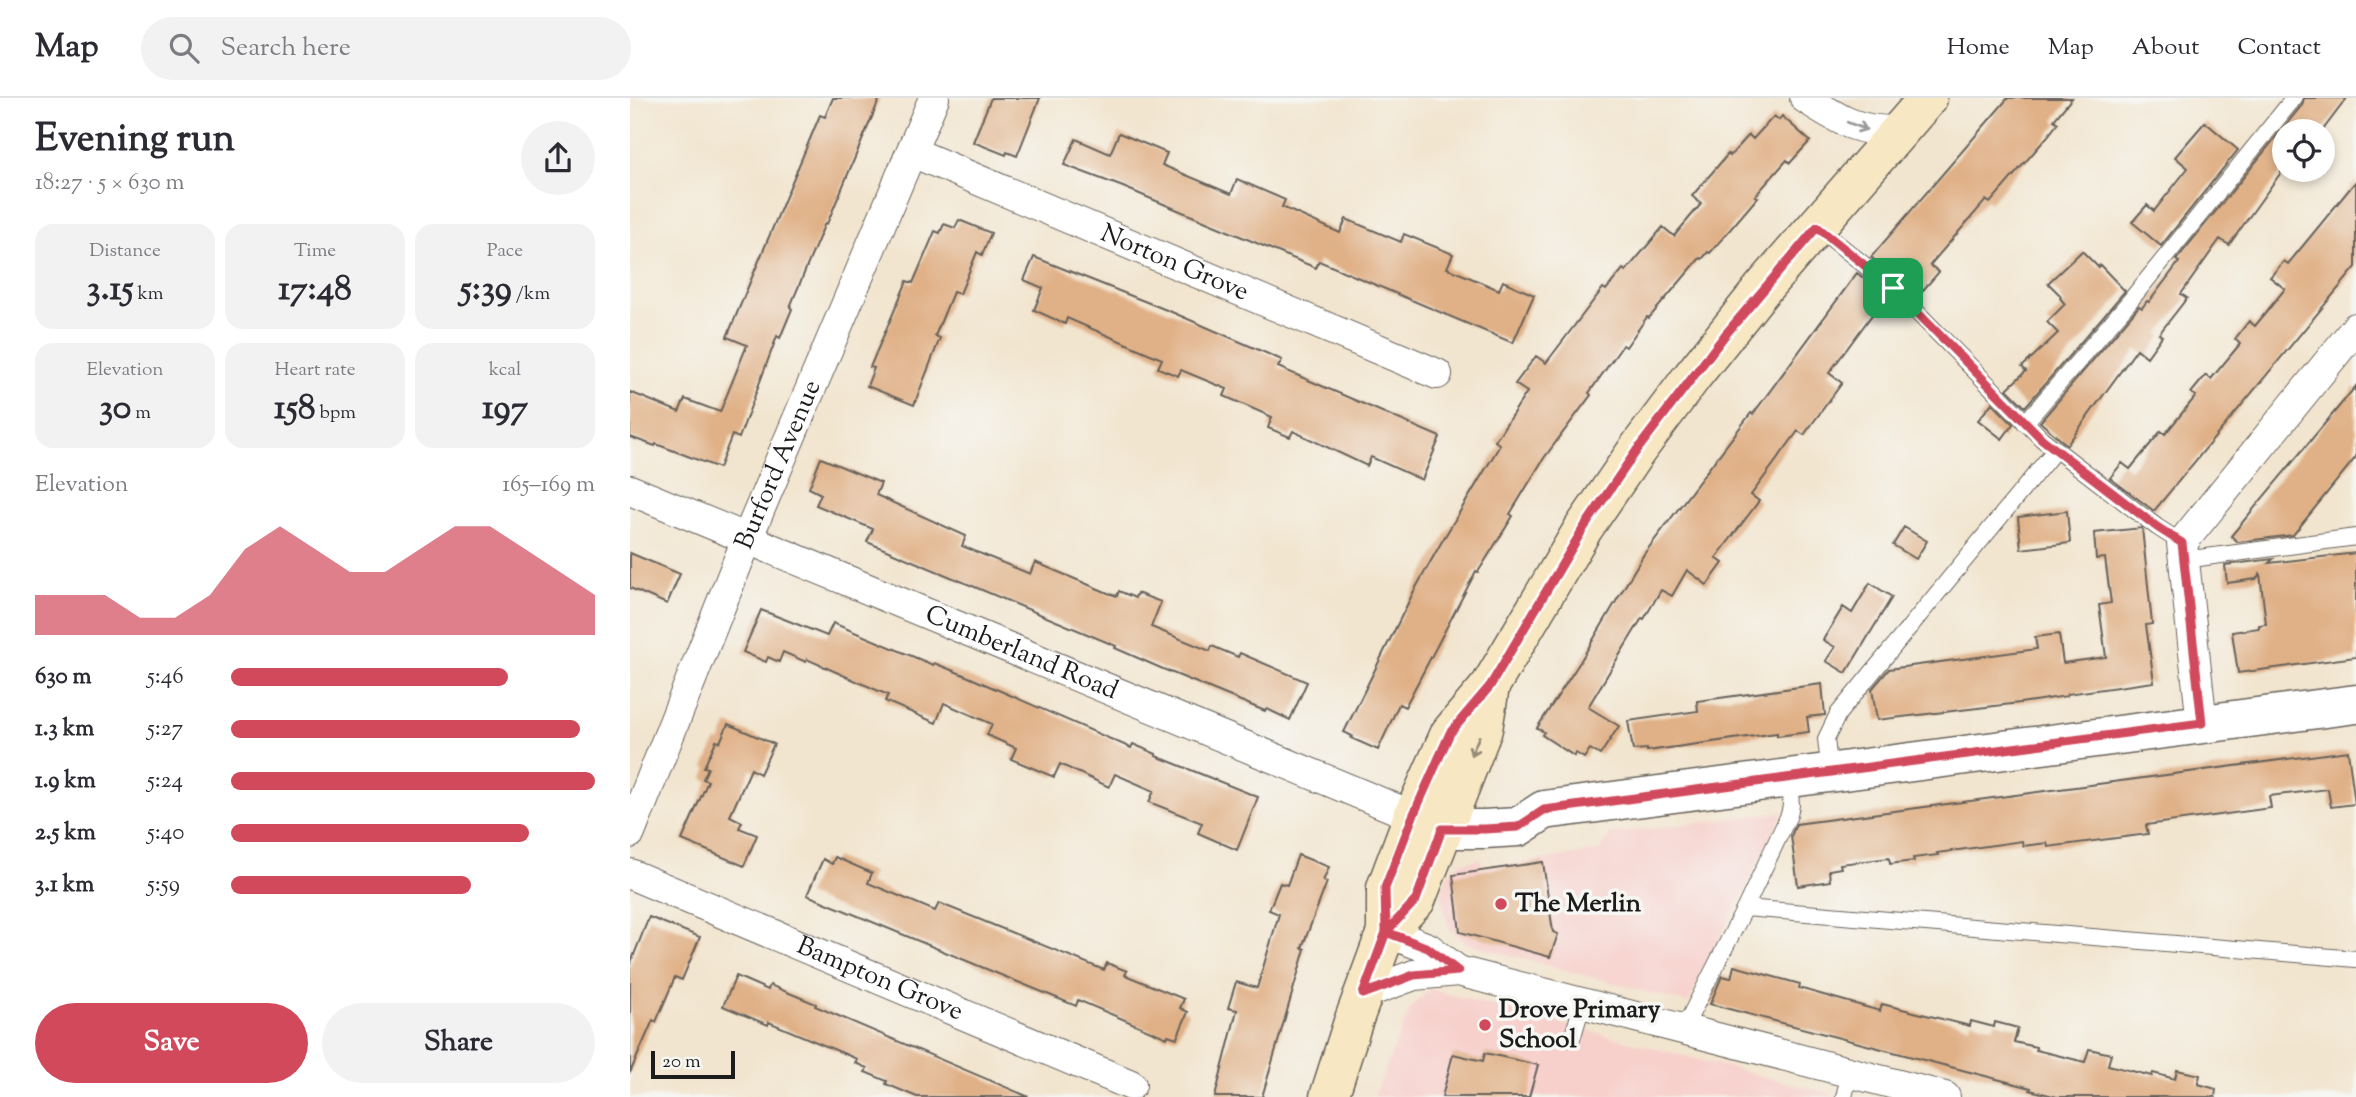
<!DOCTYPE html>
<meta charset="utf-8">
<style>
body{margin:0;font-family:"Sorts Mill Goudy",serif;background:#f2f2f3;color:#2b2b33;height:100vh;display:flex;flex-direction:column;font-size:26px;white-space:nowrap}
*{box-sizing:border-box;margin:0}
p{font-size:23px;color:#7c7c81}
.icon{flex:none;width:38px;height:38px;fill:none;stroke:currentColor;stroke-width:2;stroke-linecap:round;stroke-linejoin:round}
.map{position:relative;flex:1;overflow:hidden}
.side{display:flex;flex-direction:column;background:#fff;width:630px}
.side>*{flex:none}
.fabs{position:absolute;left:1642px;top:21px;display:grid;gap:14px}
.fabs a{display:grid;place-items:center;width:63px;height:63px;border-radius:50%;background:#fff;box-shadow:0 4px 10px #0003;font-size:35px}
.scale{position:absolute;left:21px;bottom:18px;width:84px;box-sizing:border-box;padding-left:7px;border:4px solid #1c1c1c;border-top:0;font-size:19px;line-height:24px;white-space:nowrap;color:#1c1c1c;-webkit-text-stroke:5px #f6f6f2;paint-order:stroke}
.pin{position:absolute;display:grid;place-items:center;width:60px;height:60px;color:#fff;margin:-30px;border-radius:14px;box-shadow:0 4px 10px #0006}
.round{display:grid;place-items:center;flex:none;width:74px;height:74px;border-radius:37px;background:#f2f2f3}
.summary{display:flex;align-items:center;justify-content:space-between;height:119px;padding:0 35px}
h1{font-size:38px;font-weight:700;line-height:52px}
.figures{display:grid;grid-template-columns:repeat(3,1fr);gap:10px;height:119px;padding:7px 35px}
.figures div{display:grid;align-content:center;border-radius:18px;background:#f2f2f3;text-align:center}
.figures b{font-size:35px;font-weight:700}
.figures small{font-size:19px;font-weight:400}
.figures p{font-size:19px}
.chart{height:196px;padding:14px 35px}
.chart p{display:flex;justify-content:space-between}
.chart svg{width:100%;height:126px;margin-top:7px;fill:#d1495b;opacity:.7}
.primary-button{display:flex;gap:14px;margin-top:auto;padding:14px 35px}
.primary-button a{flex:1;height:80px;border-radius:42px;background:#d1495b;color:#fff;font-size:28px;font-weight:700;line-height:80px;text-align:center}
.primary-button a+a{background:#f2f2f3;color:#2b2b33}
ul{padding:0 35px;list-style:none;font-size:23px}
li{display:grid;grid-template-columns:112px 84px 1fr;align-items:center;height:52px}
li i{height:18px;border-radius:9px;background:#d1495b}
header{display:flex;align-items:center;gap:42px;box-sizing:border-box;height:98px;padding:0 35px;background:#fff;border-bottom:2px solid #e1e1e2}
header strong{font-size:33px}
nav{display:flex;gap:38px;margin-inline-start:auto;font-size:24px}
.search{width:490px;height:63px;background:#f2f2f3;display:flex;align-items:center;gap:18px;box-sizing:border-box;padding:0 24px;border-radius:38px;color:#7c7c81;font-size:26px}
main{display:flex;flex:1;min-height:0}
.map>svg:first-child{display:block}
.built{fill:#f7d0cc}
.building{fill:#e0b086}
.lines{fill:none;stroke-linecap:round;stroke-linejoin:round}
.service-casing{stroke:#67625b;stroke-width:18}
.minor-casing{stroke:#67625b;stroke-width:32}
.tertiary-casing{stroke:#67625b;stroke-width:41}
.secondary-casing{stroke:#67625b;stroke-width:41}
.service{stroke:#fff;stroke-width:16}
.minor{stroke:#fff;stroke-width:30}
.tertiary{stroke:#fff;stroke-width:38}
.secondary{stroke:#f7e8c3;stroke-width:38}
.oneway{stroke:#999}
.oneway2{stroke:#948c78}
.route-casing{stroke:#fff;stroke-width:14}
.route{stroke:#d1495b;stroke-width:9}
.poi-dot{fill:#d1495b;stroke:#f6f6f2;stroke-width:2.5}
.labels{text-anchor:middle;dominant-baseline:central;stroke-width:7;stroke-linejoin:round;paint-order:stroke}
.street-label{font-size:26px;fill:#1c1c1c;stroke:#f6f6f2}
.poi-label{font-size:26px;font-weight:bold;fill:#1c1c1c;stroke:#f6f6f2;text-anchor:start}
</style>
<header>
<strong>Map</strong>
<div class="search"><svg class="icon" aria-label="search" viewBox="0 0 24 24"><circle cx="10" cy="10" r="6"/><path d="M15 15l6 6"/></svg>Search here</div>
<nav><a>Home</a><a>Map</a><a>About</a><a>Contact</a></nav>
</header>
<main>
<section class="side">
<div class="summary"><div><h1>Evening run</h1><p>18:27 · 5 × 630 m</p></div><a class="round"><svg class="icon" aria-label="share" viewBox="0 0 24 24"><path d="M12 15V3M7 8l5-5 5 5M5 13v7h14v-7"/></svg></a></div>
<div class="figures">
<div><p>Distance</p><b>3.15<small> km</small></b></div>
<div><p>Time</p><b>17:48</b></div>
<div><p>Pace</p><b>5:39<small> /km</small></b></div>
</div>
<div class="figures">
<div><p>Elevation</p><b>30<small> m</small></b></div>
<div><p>Heart rate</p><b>158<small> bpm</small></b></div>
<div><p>kcal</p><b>197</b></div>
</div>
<div class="chart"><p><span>Elevation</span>165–169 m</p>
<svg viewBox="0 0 160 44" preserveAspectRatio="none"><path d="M0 44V30L10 30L20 30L30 38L40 38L50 30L60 14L70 6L80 14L90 22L100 22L110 14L120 6L130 6L140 14L150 22L160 30V44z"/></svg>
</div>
<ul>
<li><b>630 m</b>5:46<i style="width:76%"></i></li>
<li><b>1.3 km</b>5:27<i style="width:96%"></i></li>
<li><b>1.9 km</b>5:24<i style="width:100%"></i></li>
<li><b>2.5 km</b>5:40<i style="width:82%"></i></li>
<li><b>3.1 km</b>5:59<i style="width:66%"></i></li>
</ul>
<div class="primary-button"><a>Save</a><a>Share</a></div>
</section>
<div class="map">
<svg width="1726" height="999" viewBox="0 0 1726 999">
<rect width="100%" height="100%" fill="#f6f6f2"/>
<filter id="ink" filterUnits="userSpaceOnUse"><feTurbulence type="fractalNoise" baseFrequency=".0143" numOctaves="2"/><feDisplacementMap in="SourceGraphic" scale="14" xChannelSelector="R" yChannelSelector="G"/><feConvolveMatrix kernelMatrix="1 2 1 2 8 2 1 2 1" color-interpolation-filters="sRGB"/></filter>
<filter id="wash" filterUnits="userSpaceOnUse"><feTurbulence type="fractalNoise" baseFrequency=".00686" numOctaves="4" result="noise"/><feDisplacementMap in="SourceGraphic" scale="28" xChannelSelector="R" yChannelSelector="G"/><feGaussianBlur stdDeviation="1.57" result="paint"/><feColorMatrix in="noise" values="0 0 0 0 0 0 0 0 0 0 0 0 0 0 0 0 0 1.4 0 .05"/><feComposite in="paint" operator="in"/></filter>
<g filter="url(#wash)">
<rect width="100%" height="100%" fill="#f2e5cf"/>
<!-- built -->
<path class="built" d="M1153,714l-95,191 -219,-59 -18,-13 -7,-18 -2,-21 5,-17 13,-12 21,-5 1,11 118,-18 11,-17z
M799,891l409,107 -464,1 37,-90z"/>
<g id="blocks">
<!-- building -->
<path class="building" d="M203,0h47l-53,126 -2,-1 -35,84 2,2 -12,29 -3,-2 -38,102 -7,-3 -13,33 -63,-24 -1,2 -25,-9v-45l49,20 6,-13 35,13 27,-67 -20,-8 93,-222 5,2z
M361,0h49l-23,58 -10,-4 -1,3 -33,-13z
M1378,0h64l-18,22 4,3 -11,14 -57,66 -4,-3 -56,65 9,7 -22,25 -17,-17 -29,-23z
M1674,0h43l-25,33h-38v39h4l-3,3 -3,-2 -53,74 -9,-6 -39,55 6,4 -28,36 3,2 -15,21 -10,-8 -70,96 -27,-23 99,-116 3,2 5,-7 2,1 30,-40 -3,-2 126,-155z
M1144,18l5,4 3,-4 28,25 -20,22 -3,-3 -32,36 3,1 -48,56 -2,-1 -6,7 -2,-1 -51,60 -2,-1 -21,30 -3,-2 -34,48 2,2 -47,63 -34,56 3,2 -35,56 -2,-1 -71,136 -6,-3 -21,46 -27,-12 1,-2 -8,-4 70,-141 27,-48 59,-98 -5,-4 32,-49 -12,-8 21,-28 10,7 57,-75 3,2 17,-21 3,2 37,-44 11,9 27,-32 -9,-8 36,-42 2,2 19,-21 4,4z
M1575,24l33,28 -77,96 -29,-24 15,-17 7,6 34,-43 -13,-11z
M489,35l48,20 -5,12 69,29 6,-15 48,21 -3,7 58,26 6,-14 55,23 3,-8 49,20 -6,14 52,22 4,-9 31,14 -21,48 -194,-82 -3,7 -193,-81 -59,-22 12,-26 34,15z
M1726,83v86l-202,244 -44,-33 12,-15 8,6 31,-38 4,3 31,-38 -5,-3 15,-18 5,4 29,-35 -5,-5 14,-18 6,5 30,-37 -15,-12 14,-16 4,3z
M329,122l32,13 -9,22 -5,-3 -17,42 -7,-2 -18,44 5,2 -26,67 -47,-19 7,-18 -4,-1 37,-86 6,2 22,-52 5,2 4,-9 11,4z
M1452,153l16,16 2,-2 25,26 -100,116 -18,-18 19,-18 -4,-4 36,-34 -11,-11 18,-18 -5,-6 1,-2 -13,-13z
M404,159l140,56 108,47 -4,7 162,70 -18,43 -51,-23 -4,9 -74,-35 -3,6 -22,-9 4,-11 -48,-21 3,-7 -46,-19 -3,6 -20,-8 4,-9 -95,-41 -2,6 -31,-14 9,-22 -19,-8z
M1227,175l29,23 -57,77 13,10 -38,52 -6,-4 -47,64 8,6 -43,57 7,5 -16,22 -20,-15 -15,26 -11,-6 -17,29 -2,-1 -54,89 31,19 -19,29 -10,-6 -6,9 -8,-5 -2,3 -32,-21 2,-3 -7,-4 43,-66 64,-108 107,-141 2,1z
M1726,288v71l-63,78 -55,7 -7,-6z
M1362,305l21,21 -11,15 -24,-19z
M191,360l60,25 -5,12 90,41 -4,10 68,28 5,-12 73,31 9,3 2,-5 16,7 2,-5 24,9 -10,25 59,24 2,-5 26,11 2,-4 67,29 -17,38 -23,-11 -2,2 -102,-42 -48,-21 1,-2 -249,-104 6,-13 -57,-24 5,-11 -12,-6z
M1437,413l3,32 -49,6 -3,-32z
M1274,429l23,14 -11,18 -23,-14z
M1512,430l10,96 -6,1 8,57 -87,12v2l-47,7 -143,17 -5,-31 17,-20 148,-20 -2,-12 24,-3 4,29 43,-6 -7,-52 12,-2 -6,-45 -9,1 -2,-26z
M0,455l50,21 -13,30 -37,-16z
M1726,455v104l-118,16 -6,-41 27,-4v-3l7,-1 -6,-50 -4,5 -29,4 -2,-18 48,-6 -4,4z
M1240,485l22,14 -46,76 -20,-12 9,-14 -12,-7 20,-33 9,6z
M131,512l66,26 6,-13 100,42 1,-2 30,12 167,73 2,-4 23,10v2l102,41 -21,53 -39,-17 4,-10 -53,-21 5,-11 -39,-17 -6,13 -49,-23 -6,13 -43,-18 5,-11 -29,-13 5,-11 -48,-21 -8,20 -51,-22 3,-6 -81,-36 -1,3 -23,-10 -4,10 -11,-5 -2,5 -23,-10z
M1192,586l3,31 -18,2 2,15 -32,4v-3l-130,18v-2l-14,1 -5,-29 70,-10 -1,-10z
M98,626l46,20 -14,30 -9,-5 -21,47 12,6 -3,6 18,7 -13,31 -62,-26 26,-59 -5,-2 5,-11 -4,-1 12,-26 4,1z
M1718,653l7,53 -24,3 -3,-18 -59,7 2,12 -125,17 2,9 -100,13 -1,-4 -24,3 -1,-5 -85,12 1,2 -25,3 1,3 -24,3 -1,-6 -49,6 1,4 -12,2 1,11 -32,5 -7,-50 5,-12z
M668,757l31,12 -6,14 4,1 -25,66 3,1 -43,148h-47l22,-87 -9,-2 8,-26 21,6 22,-74 -10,-4 11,-27 7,2z
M205,759l37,16 -4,10 67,28 4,-8 165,67 3,-7 20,8 -2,4 59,24 -4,9 8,4 -11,26 -9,-3 -1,3 -89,-38 -2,6 -269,-111 16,-36 9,5z
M913,764l10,70 5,2 -8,23 -90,-25 -7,-57z
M19,819l51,20 -18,43 -7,-3 -19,45 -3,-2 -23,53v-108z
M1104,868l66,18 -1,4 81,23 2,-7 88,22 1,-5 23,6 1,-5 23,6 -4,14 22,5v3l49,12 4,-13 22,5 -3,11 44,11 1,-3 22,6 2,-9 23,5 -2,9 18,5 -1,8h-158l-27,-7 1,-2 -321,-84 12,-28 9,2z
M106,878l32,14 2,-5 46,19 -1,2 214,91h-112l-31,-13 1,-3 -22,-9 2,-4 -12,-5 2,-4 -88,-37 -1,3 -45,-19z
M855,955l53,12 -9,32h-87l11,-43 30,7z"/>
</g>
</g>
<g filter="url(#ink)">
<use href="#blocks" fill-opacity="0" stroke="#67625b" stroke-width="2"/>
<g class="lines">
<defs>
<path id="service" d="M1187,129l76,61 149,151 115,88 25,16
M1395,325l104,-121 165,-204
M1554,462l172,-23
M1200,675l-4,-34 12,-25 218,-265
M1115,810l611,51
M1054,930l61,-120 44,-93 2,-10 -2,-27
M942,941l11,-37
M1214,999l6,-25"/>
<g id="minor">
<path d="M1175,0c35,22 51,34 94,33"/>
<path id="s1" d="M282,54l525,222"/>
<path id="s2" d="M0,392l783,326"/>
<path d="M1572,626l-20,-181 174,-215"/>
<path id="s3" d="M0,735l117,-294 187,-441"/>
<path id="s4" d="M0,776l501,211"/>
<path d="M756,834l42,16 30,23"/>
<path d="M733,896l51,-19 44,-4 487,126"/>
</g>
<path id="tertiary" d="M785,718l27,13h42l34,-2 26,-17 812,-106"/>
<path id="secondary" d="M756,834l30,-32 67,-171 6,-36
M699,999l24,-75 33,-90v-44l27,-72 37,-83 40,-47 93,-157 54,-79 54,-72 71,-89 166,-191"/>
</defs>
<!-- service casing -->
<use href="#service" class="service-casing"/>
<!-- minor casing -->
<use href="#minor" class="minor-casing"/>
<!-- tertiary casing -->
<use href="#tertiary" class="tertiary-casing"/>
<!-- secondary casing -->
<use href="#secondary" class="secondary-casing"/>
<!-- service -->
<use href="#service" class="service"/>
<!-- minor -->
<use href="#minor" class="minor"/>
<!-- tertiary -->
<use href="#tertiary" class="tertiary"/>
<!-- secondary -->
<use href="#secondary" class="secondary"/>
</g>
<!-- one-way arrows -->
<defs><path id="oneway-shaft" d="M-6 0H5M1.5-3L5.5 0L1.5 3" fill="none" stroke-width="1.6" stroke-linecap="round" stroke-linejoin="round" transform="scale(1.75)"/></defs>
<use class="oneway" href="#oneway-shaft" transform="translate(1227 28) rotate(21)"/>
<use class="oneway2" href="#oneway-shaft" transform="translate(845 648) rotate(113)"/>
</g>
<g class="lines" filter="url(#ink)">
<defs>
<path id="route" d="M1263,190l-76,-61 -92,108 -88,115 -54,79 -93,157 -40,47 -37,83 -28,72 1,44 42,16 30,23 -44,4 -51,19 23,-62 30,-32 26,-71h43l33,-2 26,-17 658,-87 -20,-180 -25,-16 -115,-88 -149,-151"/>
</defs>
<!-- route casing -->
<use href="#route" class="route-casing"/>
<!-- route -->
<use href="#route" class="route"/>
</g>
<!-- markers -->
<g class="poi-dot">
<circle cx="871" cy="806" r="7"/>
<circle cx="855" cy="927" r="7"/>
</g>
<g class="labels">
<!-- street labels -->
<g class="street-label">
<text stroke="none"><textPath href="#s1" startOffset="285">Norton Grove</textPath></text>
<text stroke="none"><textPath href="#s3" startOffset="397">Burford Avenue</textPath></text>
<text stroke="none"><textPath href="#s2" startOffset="424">Cumberland Road</textPath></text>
<text stroke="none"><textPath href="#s4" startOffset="271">Bampton Grove</textPath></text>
</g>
<!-- poi labels -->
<g class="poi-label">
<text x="885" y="806">The Merlin</text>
<text x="869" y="912">Drove Primary<tspan x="869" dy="30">School</tspan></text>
</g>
</g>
</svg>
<div class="fabs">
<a><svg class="icon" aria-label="locate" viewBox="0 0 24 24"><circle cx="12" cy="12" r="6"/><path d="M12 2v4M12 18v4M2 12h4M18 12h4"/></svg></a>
</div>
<div class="scale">20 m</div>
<div class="pin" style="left:1263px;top:190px;background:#1e9e55"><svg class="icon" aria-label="arrive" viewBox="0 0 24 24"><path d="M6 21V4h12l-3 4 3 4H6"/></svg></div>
</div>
</main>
